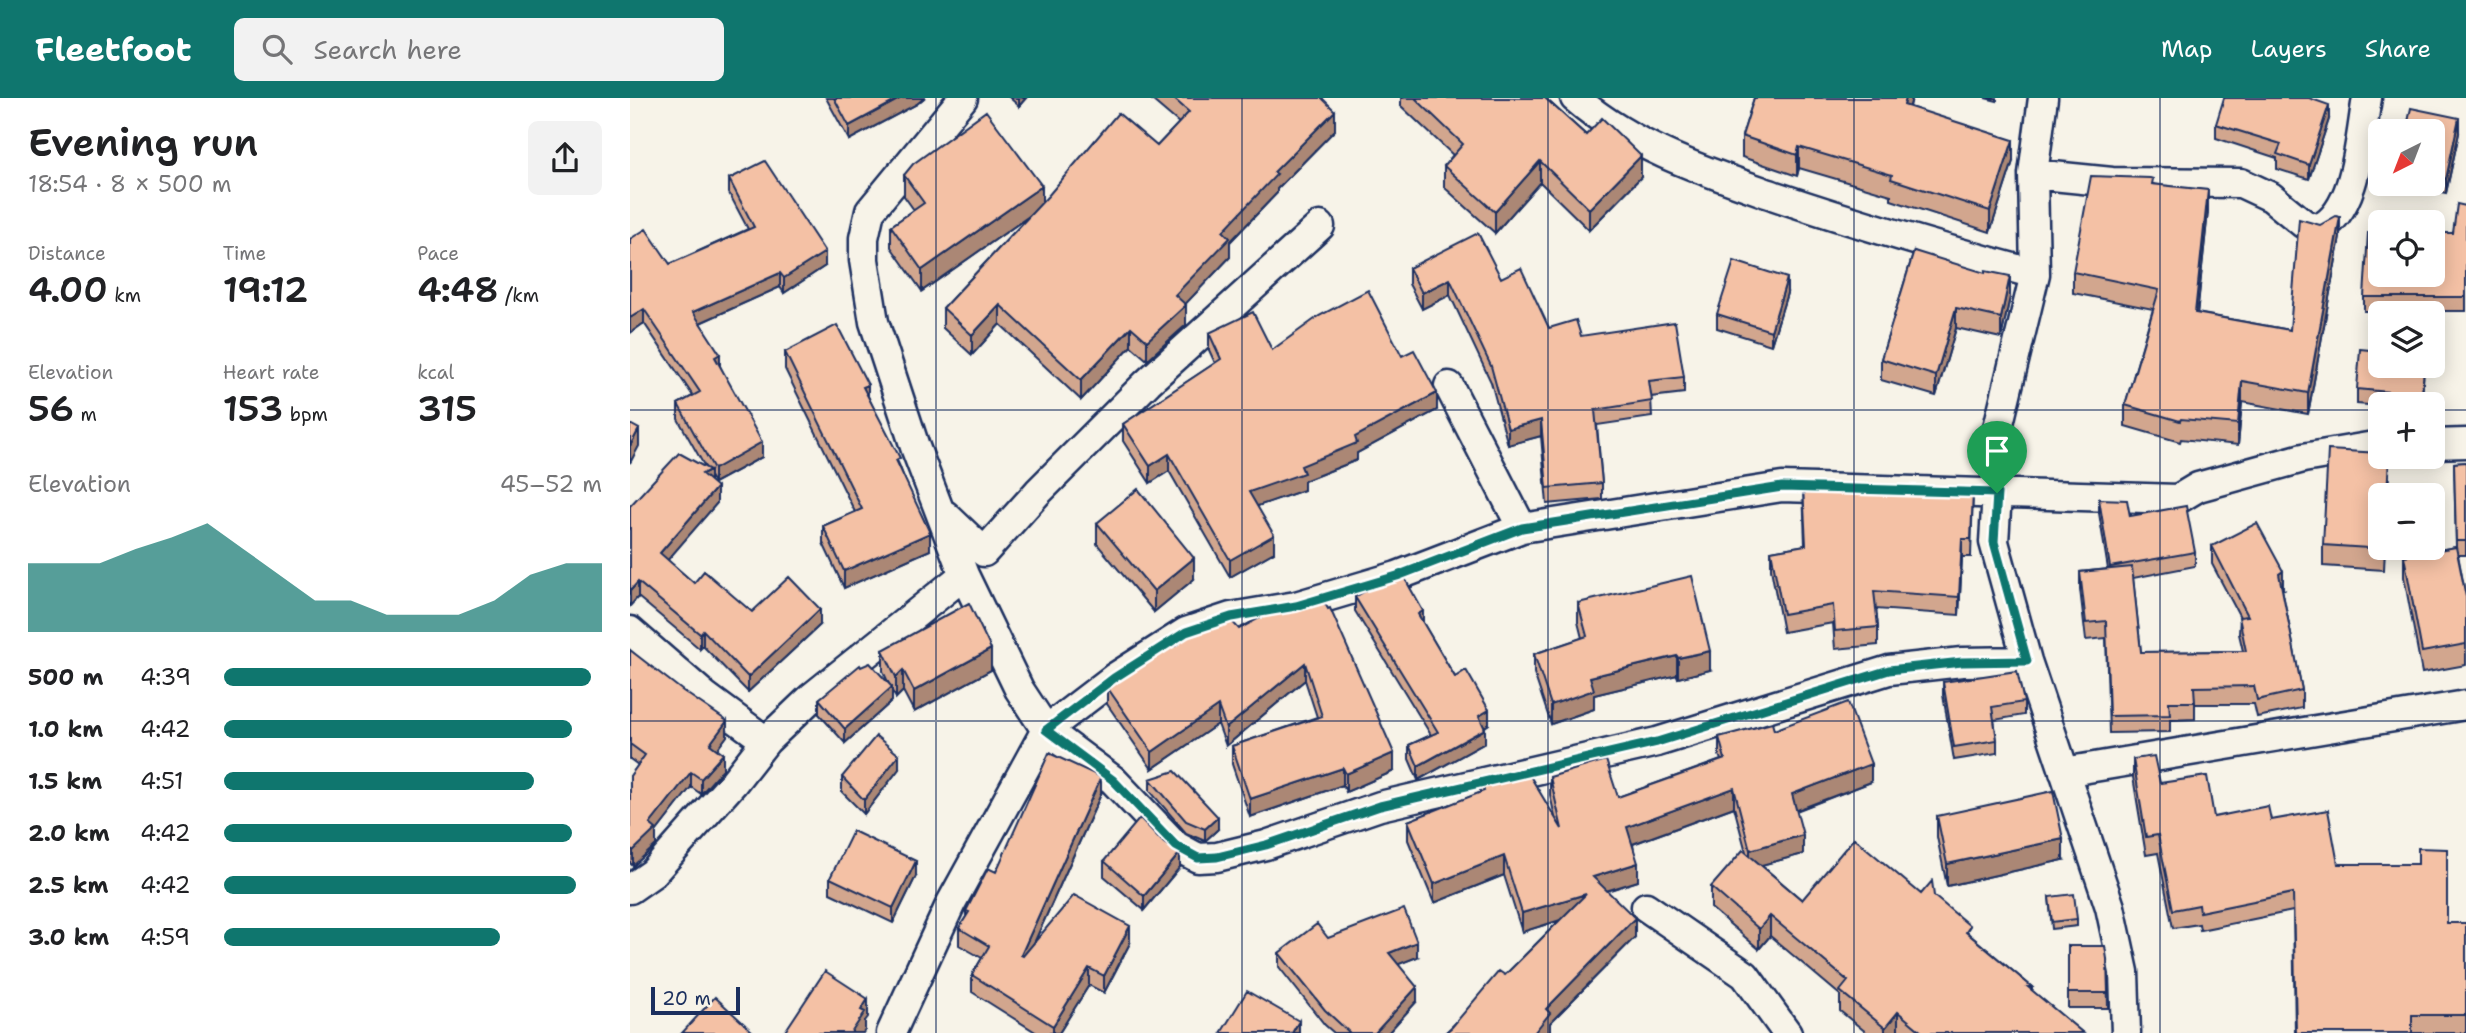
<!DOCTYPE html>
<meta charset="utf-8">
<style>
body{margin:0;font-family:"Shantell Sans",sans-serif;background:#f2f2f2;color:#202124;height:100vh;display:flex;flex-direction:column;font-size:26px;white-space:nowrap}
*{box-sizing:border-box;margin:0}
p{font-size:23px;color:#757577}
.icon{flex:none;width:38px;height:38px;fill:none;stroke:currentColor;stroke-width:2;stroke-linecap:round;stroke-linejoin:round}
.map{position:relative;flex:1;overflow:hidden}
.drawer{display:flex;flex-direction:column;background:#fff;width:630px}
.drawer>*{flex:none}
.needle{width:46px;rotate:222deg}
.buttons{position:absolute;left:1738px;top:21px;display:grid;gap:14px}
.buttons a{display:grid;place-items:center;width:77px;height:77px;border-radius:10px;background:#fff;box-shadow:0 4px 18px #0003;font-size:35px}
.scale{position:absolute;left:21px;bottom:18px;width:89px;box-sizing:border-box;padding-left:7px;border:4px solid #1b2f5e;border-top:0;font-size:19px;line-height:24px;white-space:nowrap;color:#1b2f5e;-webkit-text-stroke:5px #f7f3e8;paint-order:stroke}
.pin{position:absolute;display:grid;place-items:center;width:60px;height:60px;color:#fff;margin:-72px -30px;border-radius:50% 50% 50% 0;rotate:-45deg;box-shadow:0 0 7px #0007}
.pin .icon{rotate:45deg}
.round{display:grid;place-items:center;flex:none;width:74px;height:74px;border-radius:10px;background:#f2f2f2}
.head{display:flex;align-items:center;justify-content:space-between;height:119px;padding:0 28px}
h1{font-size:38px;font-weight:600;line-height:52px}
.metrics{display:grid;grid-template-columns:repeat(3,1fr);gap:10px;height:119px;padding:7px 28px}
.metrics div{display:grid;align-content:center}
.metrics b{font-size:35px;font-weight:600}
.metrics small{font-size:19px;font-weight:400}
.metrics p{font-size:19px}
.chart{height:196px;padding:14px 28px}
.chart p{display:flex;justify-content:space-between}
.chart svg{width:100%;height:126px;margin-top:7px;fill:#0f766e;opacity:.7}
ul{padding:0 28px;list-style:none;font-size:23px}
li{display:grid;grid-template-columns:112px 84px 1fr;align-items:center;height:52px}
li i{height:18px;border-radius:9px;background:#0f766e}
header{display:flex;align-items:center;gap:42px;box-sizing:border-box;height:98px;padding:0 35px;background:#0f766e;color:#fff}
header strong{font-size:33px}
nav{display:flex;gap:38px;margin-inline-start:auto;font-size:24px}
.search{width:490px;height:63px;background:#f2f2f2;display:flex;align-items:center;gap:18px;box-sizing:border-box;padding:0 24px;border-radius:10px;color:#757577;font-size:26px}
main{display:flex;flex:1;min-height:0}
.map>svg:first-child{display:block}
.lines{fill:none;stroke-linecap:round;stroke-linejoin:round}
.street-casing{stroke:#1b2f5e;stroke-width:33}
.street{stroke:#f7f3e8;stroke-width:28}
.wall{fill:#d2a68e;stroke:#1b2f5e;stroke-width:2}
.shaded-wall{fill:#ab8774;stroke:#1b2f5e;stroke-width:2}
.building{fill:#f4c1a5;stroke:#1b2f5e;stroke-width:2}
.route-casing{stroke:#fff;stroke-width:14}
.route{stroke:#0f766e;stroke-width:9}
.grid{fill:none;stroke:#1b2f5e;stroke-width:2;stroke-opacity:0.55}
</style>
<header>
<strong>Fleetfoot</strong>
<div class="search"><svg class="icon" aria-label="search" viewBox="0 0 24 24"><circle cx="10" cy="10" r="6"/><path d="M15 15l6 6"/></svg>Search here</div>
<nav><a>Map</a><a>Layers</a><a>Share</a></nav>
</header>
<main>
<section class="drawer">
<div class="head"><div><h1>Evening run</h1><p>18:54 · 8 × 500 m</p></div><a class="round"><svg class="icon" aria-label="share" viewBox="0 0 24 24"><path d="M12 15V3M7 8l5-5 5 5M5 13v7h14v-7"/></svg></a></div>
<div class="metrics">
<div><p>Distance</p><b>4.00<small> km</small></b></div>
<div><p>Time</p><b>19:12</b></div>
<div><p>Pace</p><b>4:48<small> /km</small></b></div>
</div>
<div class="metrics">
<div><p>Elevation</p><b>56<small> m</small></b></div>
<div><p>Heart rate</p><b>153<small> bpm</small></b></div>
<div><p>kcal</p><b>315</b></div>
</div>
<div class="chart"><p><span>Elevation</span>45–52 m</p>
<svg viewBox="0 0 160 44" preserveAspectRatio="none"><path d="M0 44V20L10 20L20 20L30 15L40 11L50 6L60 15L70 24L80 33L90 33L100 38L110 38L120 38L130 33L140 24L150 20L160 20V44z"/></svg>
</div>
<ul>
<li><b>500 m</b>4:39<i style="width:97%"></i></li>
<li><b>1.0 km</b>4:42<i style="width:92%"></i></li>
<li><b>1.5 km</b>4:51<i style="width:82%"></i></li>
<li><b>2.0 km</b>4:42<i style="width:92%"></i></li>
<li><b>2.5 km</b>4:42<i style="width:93%"></i></li>
<li><b>3.0 km</b>4:59<i style="width:73%"></i></li>
</ul>
</section>
<div class="map">
<svg width="1836" height="935" viewBox="0 0 1836 935">
<rect width="100%" height="100%" fill="#f7f3e8"/>
<filter id="ink" filterUnits="userSpaceOnUse"><feTurbulence type="fractalNoise" baseFrequency=".0143" numOctaves="2"/><feDisplacementMap in="SourceGraphic" scale="14" xChannelSelector="R" yChannelSelector="G"/><feConvolveMatrix kernelMatrix="1 2 1 2 8 2 1 2 1" color-interpolation-filters="sRGB"/></filter>
<g filter="url(#ink)">
<g class="lines">
<defs>
<path id="street" d="M333,0l-93,113 -6,27v22l10,62 41,125 49,128 55,114 27,41 67,50 63,66 22,12 19,-1 49,-12 114,-39 277,-64 232,-72 73,-8 65,-1
M945,0c58,50 129,73 200,98 86,29 172,54 260,78
M1413,0l-10,76 2,100 -40,166 2,53 -3,49 33,119 83,246 14,65 2,61
M1403,76l79,8 129,1 30,14 33,27 14,5c39,-17 42,-92 49,-131
M819,288l73,142
M1802,346l34,-1
M315,417l39,37 54,-60 110,-110 172,-156
M0,533l75,65 61,45
M1434,674l402,-67
M0,791l23,-16 80,-90 33,-42 46,-44 152,-122
M1016,809l99,68 42,58
M261,935l60,-130 95,-173 68,-52 72,-46 45,-15 65,-11 101,-30 125,-48 260,-41 396,12 20,-12 105,-29 77,-13"/>
</defs>
<!-- street casing -->
<use href="#street" class="street-casing"/>
<!-- street -->
<use href="#street" class="street"/>
</g>
<!-- wall -->
<path class="wall" d="M196,0h98l-7,6 -68,36z
M380,0h16l-7,8z
M522,0h170l13,32 -58,59v4l-47,49v15l-45,47 1,21 -39,35 -16,-14 -50,54 -81,-76 -28,31 -29,-27v-20l86,-92 -107,75 -31,-44v-21l23,-16 -10,-14v-21l138,27 115,-56 22,-23 -27,-23z
M771,0h144l41,37 55,42 -52,53 -49,-48 -45,51 -51,-46v-21l9,-11 -52,-49z
M1124,0h158l-2,9 103,54 -23,71 -99,-32v-5l-92,-27 -2,8 -55,-19v-21z
M1355,0h12v3z
M1699,21l-20,60 -32,-10v-11l-61,-20v-14z
M1802,33l27,2 -13,60 -42,-9h28z
M99,81l96,87 -41,27 -4,-6 -80,36 62,134 -48,26 -4,-7v5l7,22 -50,57 27,23 58,29 68,13 -72,67 -45,-46 -3,3 -62,-52 -8,-91 75,-39 -27,-48v-15l15,-8 -49,-73 -14,10v-94l40,25 78,-35 -19,-36z
M1523,86l55,27 -11,102 93,17 50,-93 -32,177 -66,-12 -4,43 -57,-6 -1,3 -55,-16v-21l28,-96 -80,-16v-21z
M1836,108v105h-102v-14l89,-64z
M1284,153l96,46 -9,41 -45,-10 -20,68 -55,-16v-21z
M779,170l92,10 48,50 32,8 103,41v16l-33,4 1,20 -55,8 5,58v16l-55,5 -6,-68 -33,9 -17,-63 -41,-87 -28,14 -13,-25z
M1157,195l-16,52 -54,-17v-14z
M579,235l63,17 130,6 35,54 -80,43v7l-53,21v9l-47,16 17,46 -44,25 -61,-106 -19,12 -27,-42v-17l92,-61 -6,-13z
M155,254l83,44 32,71 30,83 -86,38 -21,-45v-17l32,-14 -70,-143z
M1794,268l-2,38h-42v2l-23,-2v-15z
M1836,364v93h-8l8,42v68l-44,8 -18,-96v-21l52,-9 -2,-84z
M1759,376l-1,21h-8l5,53 -1,22 -61,-4v-21z
M1173,388l170,5 -2,66h-9l-3,58 -83,-6 2,18v18l-43,4 -2,-26 -50,9 -12,-63v-18l34,-6z
M1469,401l96,53v14l-62,12 8,74 102,-1 -4,-17 1,-17 -28,-53v-18l71,43h-1l20,101v18l-45,9 -3,-13h-59v15l-25,1v12l-61,1 -3,-95 -20,2 -6,-51v-17l28,-3 -9,-56z
M467,425l97,56 -40,33 -57,-68z
M725,499l68,26 32,54 34,47 -4,3v16l-67,37 -9,-21v-14l22,-10 -76,-124z
M948,505l132,67 -32,8 -1,-3 -83,20v14l-43,15 -17,-51v-19l48,-16 -4,-16z
M646,511l118,162 -48,21 -3,-7 -93,32 -18,-53v-18l85,-29 -12,-37 -79,66 -8,-22 -66,45 -45,-65v-17l68,-41 64,-17z
M0,552l97,86 -10,13 6,20 -22,25 -10,-7 -35,45v13l-23,21 -3,-3v-87l8,-11 -8,-6z
M253,552l108,20 -77,42 -11,-21 -7,7 -4,-7v10l-47,42 -26,-29v-15l42,-32 27,15 -5,-11z
M1313,584l81,20v13l-30,5 3,20v13l-43,7 -11,-65z
M1144,632l97,52 -75,29 7,43 -42,11 41,35 119,-6 13,2 36,39 62,52v4l51,42h-216l-27,-22v-16l-70,-59 -11,13 -48,-41v-21l35,-35 -12,-45 -101,37 5,37 -31,10 28,46 -85,86v9l-1,1h-104l60,-58 55,-55 -38,12 -18,-57 -70,28 -26,-63v-19l72,-28v-12l75,36 -5,-22v-18l68,20 103,-37 -2,-5v-18z
M1503,661l27,24 54,34 57,3 67,44 109,59h19v110h-171l-2,-122 -93,19 -1,-6 -26,4 -15,-75 -12,2 -13,-78z
M269,671l-35,45 -22,-22v-15z
M520,681l68,50 -13,12 -19,-8 -36,-42z
M471,696l-67,149h96l-26,50 -15,-8 -30,48h-22l-65,-41v-17l10,-17 -23,-13v-17l7,-11v-6l30,-39z
M1307,718l126,44 -116,26 -10,-49z
M474,763l76,6 -36,43 -40,-34z
M286,778l-23,47 -63,-30v-15z
M1419,799l28,22v7l-25,3z
M698,840l89,19 -19,7 19,37 -29,32h-54l-9,-8 -46,-58v-14z
M1438,848l39,13 1,49h-40z"/>
<!-- shaded-wall -->
<path class="shaded-wall" d="M271,0h23l-7,6 -68,36v-14z
M389,0h7l-7,8z
M1276,0h6l-8,28v-21z
M1699,7v14l-20,60v-14z
M705,13v19l-58,59v4l-47,49v15l-55,58v-20l48,-64 51,-59z
M1829,20v15l-13,60v-14z
M1383,42v21l-23,71v-21z
M1169,49v21l-2,8v-21z
M1011,58v21l-52,53v-21z
M910,63v21l-45,51v-21z
M412,88v21l-120,84v-21z
M1578,92v21l-13,123v-21z
M1710,119v20l-32,177v-21z
M195,154v14l-41,27v-15z
M150,175v14l-87,39v-14z
M1380,178v21l-9,41v-20z
M1157,180v15l-16,52v-14z
M820,181v16l-28,14v-16z
M370,207v19l-28,31v-20z
M556,207v20l-39,35v-19z
M1326,210v20l-20,68v-20z
M14,211v14l-14,10v-15z
M501,229v19l-50,54v-20z
M90,256v14l-5,-11z
M1612,283v21l-4,43v-21z
M238,287v17l-5,-15z
M807,295v17l-80,43v7l-53,21v9l-55,19v-17z
M911,322v16l-33,9v-16z
M9,331v17l-9,17v-17z
M132,344v15l-48,26v-14z
M539,356v17l-19,12v-17z
M80,372v15l-8,-11z
M87,389v16l-57,66v-16z
M300,435v17l-86,38v-17z
M644,437v17l-44,25v-17z
M1332,441v18l-3,58v-18z
M564,460v21l-40,33v-21z
M1653,473v18l-4,2v-17z
M8,484v15l-8,9v-15z
M190,511v16l-72,67v-15z
M793,513v14l-5,-11z
M73,532v16l-3,3v-15z
M361,551v21l-77,42v-21z
M1080,553v19l-32,8v-20z
M1047,558v19l-83,20v14l-43,15v-19l39,-28z
M675,565v17l-79,66v-18z
M273,572v21l-7,7v-21z
M262,589v14l-47,42v-14z
M588,608v18l-66,45v-17z
M859,612v14l-10,6v-14z
M97,623v15l-17,23v-15z
M855,631v14l-67,37v-14z
M764,655v18l-48,21v-18z
M93,656v15l-22,25v-15z
M269,657v14l-35,45v-14z
M1241,666v18l-79,30v-18z
M713,670v17l-93,32v-18z
M61,674v15l-35,45v13l-23,21v-15l17,-27z
M471,679v17l-80,178v-17z
M1104,690v19l-107,39v-19z
M588,719v12l-13,12v-12z
M1173,737v19l-53,14v-18z
M1433,741v21l-116,26v-22z
M550,755v14l-36,43v-14z
M874,758v19l-70,28v-19z
M286,763v15l-23,47v-15z
M1008,765v18l-45,14v-18z
M956,796v18l-64,20v-19z
M1140,818v20l-11,13v-20z
M1005,820v19l-85,86v9l-1,1h-15l12,-24z
M500,828v17l-26,50v-17z
M787,844v15l-28,11v-15z
M459,870v17l-30,48h-6v-7z
M787,889v14l-29,32h-13z
M238,901v18l-3,4v9l-2,3h-12l10,-23z
M1268,914v20l-13,1v-5z
M669,923v12h-7z"/>
<!-- building -->
<path class="building" d="M204,0h67l-52,28z
M543,0h149l13,13 -61,61 3,2 -54,57 7,7 -55,57 11,10 -39,36 -16,-14 -50,53 -81,-75 -28,30 -29,-27 105,-112 70,-83 39,33 32,-34z
M785,0h130l41,37 16,-17 39,38 -52,53 -49,-48 -45,51 -51,-46 19,-22z
M1124,0h152l-2,7 109,35 -23,71 -99,-32 1,-4 -93,-28 -2,8 -55,-19z
M1594,0h85l20,7 -20,60 -32,-11 4,-10 -65,-20z
M1781,10l48,10 -13,61 -14,-3v-45h-26z
M356,13l56,75 -120,84 -31,-44 33,-23 -20,-28 9,-11z
M135,63l60,91 -41,26 -4,-5 -87,39 27,42 -5,3 47,85 -48,27 -36,-65 22,-12 -56,-83 -14,9v-79l16,-10 24,35 84,-37 -25,-48z
M1461,78l59,2 3,1 -1,5 56,6 -13,123 95,17 9,-111 21,6 16,-9 4,1 -32,176 -66,-12 -4,43 -57,-5 -1,2 -55,-16 34,-115 -86,-18z
M1827,106l9,2v91h-102l4,-64h12v42h52v-42h21z
M848,135l23,45 20,-10 28,60 27,-8 5,16 94,-14 9,55 -35,4 3,20 -57,9 7,73 -55,5 -6,-68 -33,9 -17,-63 -41,-87 -28,14 -13,-25z
M1284,153l71,22v-2l25,5 -9,42 -45,-10 -20,68 -55,-17z
M1104,163l53,17 -16,53 -54,-17z
M738,192l34,66 12,-6 23,43 -82,44 2,6 -56,23 3,7 -55,19 25,43 -44,25 -61,-106 -19,12 -27,-42 98,-65 -12,-26 44,-21 19,38 47,-34z
M207,227l31,60 -5,2 37,71 -4,2 34,73 -86,38 -21,-45 39,-17 -77,-157z
M1730,251l20,2v15h44l-2,29 -65,-6z
M0,326l9,5 -9,17z
M1698,352l52,3v4h9l-2,38h-7v53h4v1l-61,-4z
M49,355l31,17 -8,4 15,13 -57,66 34,30 10,-12 48,41 37,-35 31,32 -72,68 -45,-47 -3,4 -62,-52 -8,9v-85z
M1836,364v79h-10l-2,-78z
M1173,388l170,5 -2,48h-9l-3,58 -85,-6 4,36 -43,4 -2,-26 -50,9 -12,-63 35,-6z
M508,391l56,69 -40,33 -57,-68z
M1469,401l28,1 3,16 56,-10 9,46 -85,15z
M1627,425l26,48 -4,3 23,116 -45,10 -3,-14 -60,1 1,15h-26l1,13 -61,1 -3,-95 -20,2 -6,-51 52,-5 9,85 105,-1 -7,-34 9,-1 -36,-70z
M1826,449l10,50v47l-44,8 -18,-96z
M1062,478l18,75 -32,7 -1,-2 -87,21 4,13 -43,15 -17,-51 53,-18 -9,-33z
M774,479l19,34 -5,3 37,63 11,-7 23,40 -10,6 6,13 -67,37 -9,-21 29,-13 -83,-135 17,-10z
M692,500l6,11 2,-1 64,145 -48,21 -3,-6 -93,31 -18,-53 90,-30 -17,-53 -79,65 -8,-22 -66,46 -45,-65 65,-44 3,3 20,-17 34,-11 10,11 37,-20z
M339,505l22,46 -77,42 -11,-21 -7,7 -13,-27z
M0,552l53,41 44,30 -17,23 13,10 -22,25 -10,-7 -41,52 6,5 -23,22 -3,-3v-72l15,-21 -15,-11z
M240,565l22,24 -47,42 -26,-30 41,-34 1,2z
M1387,573l7,31 -32,5 5,33 -43,7 -11,-65z
M1218,604l23,62 -79,30 11,41 -53,15 -16,-62 -107,39 11,36 -45,14 42,41 -89,91 4,4 -16,20h-89l7,-6 47,-56 6,4 81,-81 -64,19 -18,-57 -70,28 -26,-63 76,-30 -4,-10 47,-10 35,58 -12,-52 56,-17 12,37 107,-38 -6,-22 53,-14 2,7z
M246,638l23,19 -35,45 -22,-23z
M419,655l52,24 -80,178 2,1 51,-61 56,31 -26,50 -15,-8 -36,58 -81,-51 17,-29 -30,-18 10,-16 -3,-1 22,-43 8,4z
M1524,658l6,27 47,-7 7,41 54,-11 3,14 57,-10 10,54h80v-16l29,1v74h19v92h-54v18h-116l-3,-140 -93,19 -1,-7 -26,5 -15,-75 -12,2 -13,-78z
M545,673l43,46 -13,12 -19,-8 -36,-42z
M1423,693l10,48 -116,25 -10,-48z
M510,720l24,25 16,10 -36,43 -40,-35z
M223,733l63,30 -23,47 -63,-30z
M1224,740l67,56 11,-13 2,15 36,30 -4,6 66,55h-4l55,46h-160l-25,-21 -13,16 -45,-37 8,-10 -78,-65 -11,13 -48,-42 32,-37 59,50z
M1444,796l3,25 -25,3 -3,-25z
M774,811l13,33 -28,11 28,34 -42,46h-25l-25,-23 -46,-57 38,-29 11,14z
M1438,848h37l2,13 1,34h-40z
M195,873l43,28 -7,11 4,2 -14,21h-67z
M617,893l52,30 -7,12h-71z
M85,899l39,36h-72z"/>
</g>
<g class="lines" filter="url(#ink)">
<defs>
<path id="route" d="M1152,389l215,6 -3,49 33,119 -65,1 -73,8 -232,72 -277,64 -114,39 -49,12 -19,1 -22,-12 -63,-66 -67,-50 68,-52 72,-46 45,-15 65,-11 101,-30 125,-48z"/>
</defs>
<!-- route casing -->
<use href="#route" class="route-casing"/>
<!-- route -->
<use href="#route" class="route"/>
</g>
<!-- grid -->
<path class="grid" d="M306,0v935M612,0v935M918,0v935M1224,0v935M1530,0v935M0,312h1750M1802,312h34M0,623h1836"/>
</svg>
<div class="buttons">
<a><svg class="needle" viewBox="-14 -14 28 28"><path d="M0-13l5 13h-10z" fill="#e53935"/><path d="M0 13l5-13h-10z" fill="#757577"/></svg></a>
<a><svg class="icon" aria-label="locate" viewBox="0 0 24 24"><circle cx="12" cy="12" r="6"/><path d="M12 2v4M12 18v4M2 12h4M18 12h4"/></svg></a>
<a><svg class="icon" aria-label="layers" viewBox="0 0 24 24"><path d="M12 4l9 5-9 5-9-5zM3 14l9 5 9-5"/></svg></a>
<a>+</a>
<a>−</a>
</div>
<div class="scale">20 m</div>
<div class="pin" style="left:1367px;top:395px;background:#1e9e55"><svg class="icon" aria-label="arrive" viewBox="0 0 24 24"><path d="M6 21V4h12l-3 4 3 4H6"/></svg></div>
</div>
</main>
